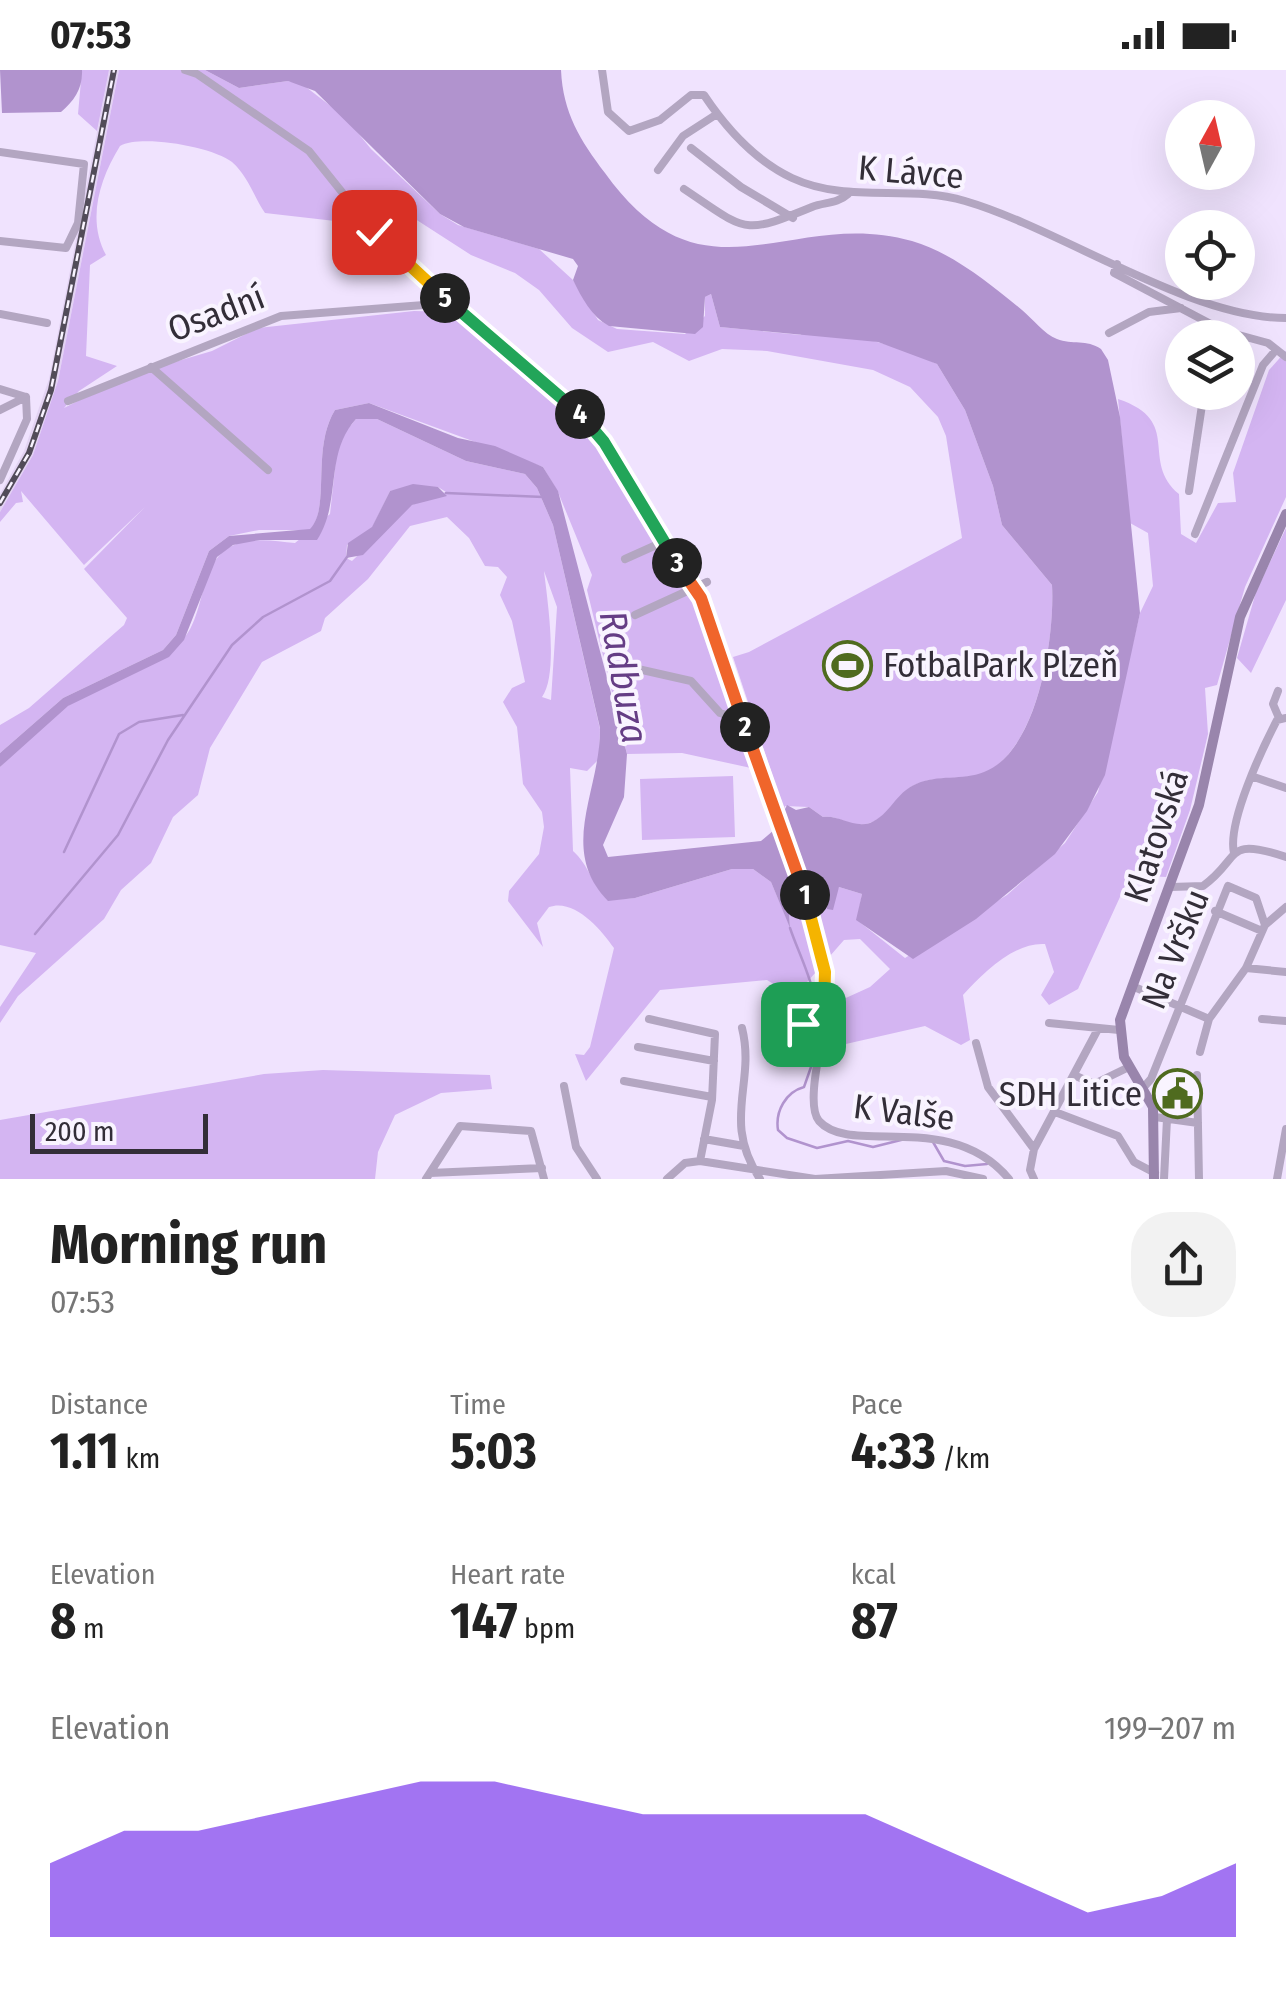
<!DOCTYPE html>
<meta charset="utf-8">
<style>
body{margin:0;font-family:"Fira Sans Condensed",sans-serif;background:#f2f2f2;color:#222;height:100vh;display:flex;flex-direction:column;font-size:38px;white-space:nowrap}
*{box-sizing:border-box;margin:0}
p{font-size:32px;color:#767676}
.icon{flex:none;width:55px;height:55px;fill:none;stroke:currentColor;stroke-width:2;stroke-linecap:round;stroke-linejoin:round}
.map{position:relative;height:1109px;overflow:hidden}
.panel{display:flex;flex-direction:column;background:#fff;flex:1}
.panel>*{flex:none}
.needle{width:65px;rotate:8deg}
.fabs{position:absolute;left:1165px;top:30px;display:grid;gap:20px}
.fabs a{display:grid;place-items:center;width:90px;height:90px;border-radius:50%;background:#fff;box-shadow:0 10px 40px #0002;font-size:50px}
.scale{position:absolute;left:30px;bottom:25px;width:178px;box-sizing:border-box;padding-left:10px;border:5px solid #332e38;border-top:0;font-size:28px;line-height:35px;white-space:nowrap;color:#332e38;-webkit-text-stroke:8px #f9f4ff;paint-order:stroke}
.pin{position:absolute;display:grid;place-items:center;width:85px;height:85px;color:#fff;margin:-42px;border-radius:20px;box-shadow:0 5px 15px #0006}
.km{position:absolute;width:50px;height:50px;margin:-25px;border-radius:50%;background:#222;color:#fff;font-size:28px;line-height:50px;text-align:center}
.round{display:grid;place-items:center;flex:none;width:105px;height:105px;border-radius:40px;background:#f2f2f2}
.summary{display:flex;align-items:center;justify-content:space-between;height:170px;padding:0 50px}
h1{font-size:55px;font-weight:700;line-height:75px}
.stats{display:grid;grid-template-columns:repeat(3,1fr);gap:15px;height:170px;padding:10px 50px}
.stats div{display:grid;align-content:center}
.stats b{font-size:50px;font-weight:700}
.stats small{font-size:28px;font-weight:400}
.stats p{font-size:28px}
.chart{height:280px;padding:20px 50px}
.chart p{display:flex;justify-content:space-between}
.chart svg{width:100%;height:180px;margin-top:10px;fill:#7c3aed;opacity:.7}
.status{display:flex;justify-content:space-between;align-items:center;height:70px;padding:0 50px;background:#fff;direction:ltr}
.status svg{height:28px;fill:currentColor}
.map>svg:first-child{display:block}
.built{fill:#e3d3f3}
.green{fill:#d4b5f2;fill-rule:evenodd}
.water{fill:#b193ce}
.lines{fill:none;stroke-linecap:round;stroke-linejoin:round}
.stream{stroke:#b193ce;stroke-width:2.5}
.street{stroke:#b3a6c1;stroke-width:8}
.secondary{stroke:#9985ac;stroke-width:10}
.rail-casing{stroke:#524c59;stroke-width:6}
.rail{stroke:#f9f4ff;stroke-width:2.5;stroke-dasharray:8;stroke-linecap:butt}
.split-1-casing{stroke:#fff;stroke-width:20}
.split-2-casing{stroke:#fff;stroke-width:20}
.split-3-casing{stroke:#fff;stroke-width:20}
.split-4-casing{stroke:#fff;stroke-width:20}
.split-5-casing{stroke:#fff;stroke-width:20}
.split-6-casing{stroke:#fff;stroke-width:20}
.split-1{stroke:#f5b400;stroke-width:12}
.split-2{stroke:#f0652b;stroke-width:12}
.split-3{stroke:#f0652b;stroke-width:12}
.split-4{stroke:#22a559;stroke-width:12}
.split-5{stroke:#22a559;stroke-width:12}
.split-6{stroke:#f5b400;stroke-width:12}
.labels{text-anchor:middle;dominant-baseline:central;stroke-width:8;stroke-linejoin:round;paint-order:stroke}
.street-label{font-size:35px;fill:#332e38;stroke:#f9f4ff}
.poi-label{font-size:35px;fill:#332e38;stroke:#f9f4ff;text-anchor:start}
.water-label{font-size:38px;font-style:italic;fill:#653d85;stroke:#f9f4ff}
</style>
<div class="status"><b>07:53</b><svg viewBox="0 0 49 12"><path d="M0 12V9h3v3zM5 12V6h3v6zM10 12V3h3v9zM15 12V0h3v12zM26 1h20v11H26zM47 4h2v5h-2z"/></svg></div>
<div class="map">
<svg width="1286" height="1109" viewBox="0 0 1286 1109">
<rect width="100%" height="100%" fill="#f0e3fe"/>
<!-- built -->
<path class="built" d="M109,0h10l-61,311 -25,74 -33,57v-18l24,-43 25,-72z"/>
<!-- green -->
<path class="green" d="M82,0h27l-12,61 -19,-17z
M119,0h86l34,18 49,-7 14,3 43,33 26,32 69,65 18,11 81,24 34,31 25,40 19,9 68,5 20,-18v-19l6,-3 9,33 81,8 2,-14 106,30 28,13 28,46 28,76 9,39 50,60c3,52 -14,163 -66,187 -21,9 -45,3 -67,11 -23,8 -29,36 -53,41 -16,4 -27,-9 -43,-7l-14,-10 -24,-1 -1,4 -51,-153 16,-5 213,-114 -16,-102 -8,-19 -28,-30 -37,-17 -106,-19 -45,-2 -33,12 -36,-19 -45,10 -36,-24 -33,-38 -24,-17 -44,-18 -62,-40 -53,14 -21,-8 -70,-8c-11,-16 -17,-37 -33,-51 -19,-15 -91,-28 -112,-16 -21,34 -33,74 -14,109l-16,10 -4,91 31,10 -38,25 -15,17 63,-32 85,-25 46,-23 156,-17 39,1 129,113 91,139 27,46 51,158 -69,-15 -55,1 -40,-164 5,-15 -34,-83 -15,-25 -174,-64 -34,7c-24,39 -4,97 -25,120h-51l-30,6 -20,15 -33,84 -13,15 -100,48 -63,55v-28l29,-17 95,-83 3,-7 -43,-49 61,-62 -61,58 -63,-74 2,11 -7,1 -16,19v-10l33,-57 25,-74z
M1286,281v146l-41,90 -28,98 -12,3 3,46 -18,76 -24,67 -36,-2 -52,114 -29,16 -8,-10 13,-23 -9,-28c-31,-2 -62,29 -82,51l7,45 -9,5 -36,-19 -88,20 3,-20 -15,-9 1,-10 44,-20 20,-18 -30,-30 -16,1 -50,57 -27,-17 -107,10 -74,91 -11,-27 9,1 6,-8 24,-99c-13,-19 -40,-50 -65,-41l-12,16 6,24 -35,-46 1,-10 30,-37 5,-27 -2,-15 -19,-28 -6,-57 -14,-25 9,-14 13,-6 -13,-61 -12,-26 7,-18 -9,-10 -13,-1 -16,-28 -22,-21 -37,9 -42,53 -43,39 -4,13 -59,31 -52,86 -12,47 -25,22 -22,46 -30,27 -17,29 -86,77 -18,27v-16l36,-54 -36,-8v-178c29,-30 62,-63 101,-80 30,-13 54,-22 79,-45 27,-23 17,-82 54,-97 19,-8 41,-4 61,-2l35,-29 8,-73 18,-22h21l89,42 59,13 12,14 16,37 47,204 -1,30 -12,12 -17,-3 3,83c16,14 19,34 35,49l27,-2 97,-29h21l18,13 19,45 -3,-48 18,-6 22,36 12,-22 23,7 -5,26 48,38 102,-63 58,-52 33,-51 42,-179 13,-27 -5,-53 -18,-10 -12,-124c66,22 21,62 61,95l2,40 15,9 22,-40 18,-1 -3,-29 36,-103zM438,417l8,5 -37,14 -57,55 -6,-3 1,-13 25,-17 18,-37zM544,501l13,36 -6,93 -9,-3c17,-23 5,-100 2,-126z
M1286,458v72l-35,73 -14,-15 19,-66z
M733,706l2,61 -93,3 -2,-61z
M323,1000l167,5 2,14 -51,4 -46,22 -17,37 -3,27h-375v-59l264,-46z"/>
<!-- water -->
<path class="water" d="M0,0h82c1,18 -8,31 -21,42l-59,1z
M205,0h356c2,43 19,70 44,103 100,139 184,33 307,68 41,12 78,43 110,69 11,9 22,24 35,29 15,6 30,0 44,10l7,11 12,57 20,196 -35,162 -18,36 -32,43 -79,65 -63,40 -57,-39 6,-26 -23,-7 -6,23 -6,-1 -22,-36 -18,6 3,49 -19,-46 -18,-13h-21l-97,29 -27,3c-51,-52 -7,-111 -8,-173l-47,-203 -16,-37 -12,-14 -59,-13 -89,-42h-21c-32,35 -14,83 -39,121h-57l-27,5 -16,12 -33,83 -15,17 -101,49 -68,61v-14l63,-55 100,-48 13,-15 33,-84 20,-15 81,-7c21,-22 1,-80 25,-119l34,-7 89,35 37,8 48,21 15,24 69,263 -3,43 -21,48 5,12 153,-16 13,-11 5,9 13,-7 -8,-21 3,-6 9,5 13,-3 14,10c17,-2 29,11 47,6 20,-8 26,-31 46,-39 22,-10 46,-3 68,-12 54,-20 71,-136 68,-187l-50,-60 -9,-39 -28,-76 -28,-46 -59,-22 -158,-15 -9,-33 -6,3 -2,30 -8,7 -86,-8c-18,-10 -27,-28 -36,-46l5,-14 -5,-7 -109,-32 -24,-13 -125,-123 -27,-10 -49,7z
M413,414l25,3 9,9 -35,9 -49,50 -17,3 2,-15 24,-16 18,-36z"/>
<g class="lines">
<!-- stream -->
<path class="stream" d="M446,423l97,4
M64,782l55,-118 20,-12 44,-7
M790,858c10,30 33,70 24,102
M35,864l83,-99 50,-95 64,-95 31,-28 67,-36 17,-24
M811,968v29l-7,20c-18,5 -29,24 -26,43l9,8 30,10 31,-7 25,6 28,-7
M933,1072l11,19 21,5 22,-2"/>
<!-- street -->
<path class="street" d="M185,0l12,4 112,77 65,81 220,197 107,169 120,350c3,20 6,40 5,61 -1,25 -22,94 -7,112 32,36 131,-13 190,58
M602,0l6,42 21,19 31,-11 31,-25h13c22,33 52,66 88,83 56,26 116,6 173,23 96,28 224,117 321,117
M691,78l50,39 52,31
M0,82l84,12 -6,59 -12,25 -66,-7
M658,100l25,-34 34,-22
M684,119c63,42 57,47 128,18 13,-5 25,-3 36,-13
M1117,194l-3,9 110,58 44,12 18,14
M0,244l47,9
M1109,263l40,-21 32,-4
M151,297l117,103
M0,319l26,8
M68,331l213,-85 169,-13
M0,340l26,-13
M0,410l27,-61 -1,-22
M1189,421l15,-99
M1195,464l68,-169 13,-15
M625,489l38,-17
M635,545l72,-33
M629,597l62,14 29,32 23,7
M1278,621l-5,13 6,14
M1254,707l32,11
M1234,783c-7,-30 28,-104 43,-133l9,-2
M1171,817l32,-1c39,-28 20,-50 83,-29
M1215,841l47,20
M1265,855l21,-18
M1246,898l40,4
M1132,916l77,33
M649,949l66,15 -3,66 -12,61
M1262,949l24,2
M803,952l20,21
M1049,953l70,7
M742,958c14,56 -21,92 18,151
M976,973l12,44 46,62 -4,21 4,9
M638,977l76,14
M1197,1005l2,104
M1076,1006l18,8 35,-17
M624,1011l88,16
M564,1016l12,61 21,32
M1143,1018l8,-9 77,-193 28,12 9,27 -19,43 -37,51 -9,33
M1055,1042l63,24 16,26 21,11
M1155,1047l43,6
M704,1069l40,7
M1034,1079l64,-120
M430,1103l112,-5
M426,1109l34,-53 71,5 13,48
M667,1109l18,-16 15,-2 115,18 131,-8 37,8
M1164,1109l3,-60
M1277,1109l9,-50"/>
<!-- secondary -->
<path class="secondary" d="M1154,1109l-1,-72 -29,-50 -4,-37 79,-215 41,-188 46,-103"/>
<defs>
<path id="rail" d="M0,433l29,-50 22,-63 63,-320"/>
</defs>
<!-- rail casing -->
<use href="#rail" class="rail-casing"/>
<!-- rail -->
<use href="#rail" class="rail"/>
</g>
<g class="lines">
<defs>
<path id="split-1" d="M803,954l20,19 2,-71 -20,-77"/>
<path id="split-2" d="M745,657l60,168"/>
<path id="split-3" d="M677,493l24,35 44,129"/>
<path id="split-4" d="M580,344l24,28 73,121"/>
<path id="split-5" d="M445,228l135,116"/>
<path id="split-6" d="M374,162l71,66"/>
</defs>
<!-- split-1 casing -->
<use href="#split-1" class="split-1-casing"/>
<!-- split-2 casing -->
<use href="#split-2" class="split-2-casing"/>
<!-- split-3 casing -->
<use href="#split-3" class="split-3-casing"/>
<!-- split-4 casing -->
<use href="#split-4" class="split-4-casing"/>
<!-- split-5 casing -->
<use href="#split-5" class="split-5-casing"/>
<!-- split-6 casing -->
<use href="#split-6" class="split-6-casing"/>
<!-- split-1 -->
<use href="#split-1" class="split-1"/>
<!-- split-2 -->
<use href="#split-2" class="split-2"/>
<!-- split-3 -->
<use href="#split-3" class="split-3"/>
<!-- split-4 -->
<use href="#split-4" class="split-4"/>
<!-- split-5 -->
<use href="#split-5" class="split-5"/>
<!-- split-6 -->
<use href="#split-6" class="split-6"/>
</g>
<!-- icons -->
<defs>
<symbol id="stadium-ring" viewBox="-11 -11 22 22"><circle r="9.5" fill="#f9f4ff" stroke="#4f6b1f" stroke-width="1.5"/><path d="M0-5a6.5 5 0 1 0 0 10a6.5 5 0 1 0 0-10ZM-3.5-1.8h7v3.6h-7Z" fill="#4f6b1f"/></symbol>
<symbol id="civic-ring" viewBox="-11 -11 22 22"><circle r="9.5" fill="#f9f4ff" stroke="#4f6b1f" stroke-width="1.5"/><path d="M-.6-6.5H3V-4.5H.6V-3L4-1V1h2V6H-6V1h2V-1L-.6-3ZM-1.2 2.5V6h2.4V2.5Z" fill="#4f6b1f"/></symbol>
</defs>
<g fill-rule="evenodd">
<use href="#stadium-ring" x="820" y="568" width="55" height="55"/>
<use href="#civic-ring" x="1150" y="996" width="55" height="55"/>
</g>
<g class="labels">
<!-- street labels -->
<g class="street-label">
<text transform="translate(911 102) rotate(5)">K Lávce</text>
<text transform="translate(216 243) rotate(-21)">Osadní</text>
<text transform="translate(1156 766) rotate(-72)">Klatovská</text>
<text transform="translate(1175 879) rotate(-68)">Na Vršku</text>
<text transform="translate(904 1042) rotate(7)">K Valše</text>
</g>
<!-- poi labels -->
<g class="poi-label">
<text x="883" y="595">FotbalPark Plzeň</text>
<text x="1142" y="1024" text-anchor="end">SDH Litice</text>
</g>
<!-- water labels -->
<g class="water-label">
<text transform="translate(624 607) rotate(80)">Radbuza</text>
</g>
</g>
</svg>
<div class="fabs">
<a><svg class="needle" viewBox="-14 -14 28 28"><path d="M0-13l5 13h-10z" fill="#e53935"/><path d="M0 13l5-13h-10z" fill="#767676"/></svg></a>
<a><svg class="icon" aria-label="locate" viewBox="0 0 24 24"><circle cx="12" cy="12" r="6"/><path d="M12 2v4M12 18v4M2 12h4M18 12h4"/></svg></a>
<a><svg class="icon" aria-label="layers" viewBox="0 0 24 24"><path d="M12 4l9 5-9 5-9-5zM3 14l9 5 9-5"/></svg></a>
</div>
<div class="scale">200 m</div>
<div class="pin" style="left:803px;top:954px;background:#1e9e55"><svg class="icon" aria-label="arrive" viewBox="0 0 24 24"><path d="M6 21V4h12l-3 4 3 4H6"/></svg></div>
<div class="pin" style="left:374px;top:162px;background:#d93025"><svg class="icon" aria-label="check" viewBox="0 0 24 24"><path d="M5 12l5 5 9-10"/></svg></div>
<b class="km" style="left:805px;top:825px">1</b>
<b class="km" style="left:745px;top:657px">2</b>
<b class="km" style="left:677px;top:493px">3</b>
<b class="km" style="left:580px;top:344px">4</b>
<b class="km" style="left:445px;top:228px">5</b>
</div>
<section class="panel">
<div class="summary"><div><h1>Morning run</h1><p>07:53</p></div><a class="round"><svg class="icon" aria-label="share" viewBox="0 0 24 24"><path d="M12 15V3M7 8l5-5 5 5M5 13v7h14v-7"/></svg></a></div>
<div class="stats">
<div><p>Distance</p><b>1.11<small> km</small></b></div>
<div><p>Time</p><b>5:03</b></div>
<div><p>Pace</p><b>4:33<small> /km</small></b></div>
</div>
<div class="stats">
<div><p>Elevation</p><b>8<small> m</small></b></div>
<div><p>Heart rate</p><b>147<small> bpm</small></b></div>
<div><p>kcal</p><b>87</b></div>
</div>
<div class="chart"><p><span>Elevation</span>199–207 m</p>
<svg viewBox="0 0 160 44" preserveAspectRatio="none"><path d="M0 44V26L10 18L20 18L30 14L40 10L50 6L60 6L70 10L80 14L90 14L100 14L110 14L120 22L130 30L140 38L150 34L160 26V44z"/></svg>
</div>
</section>
